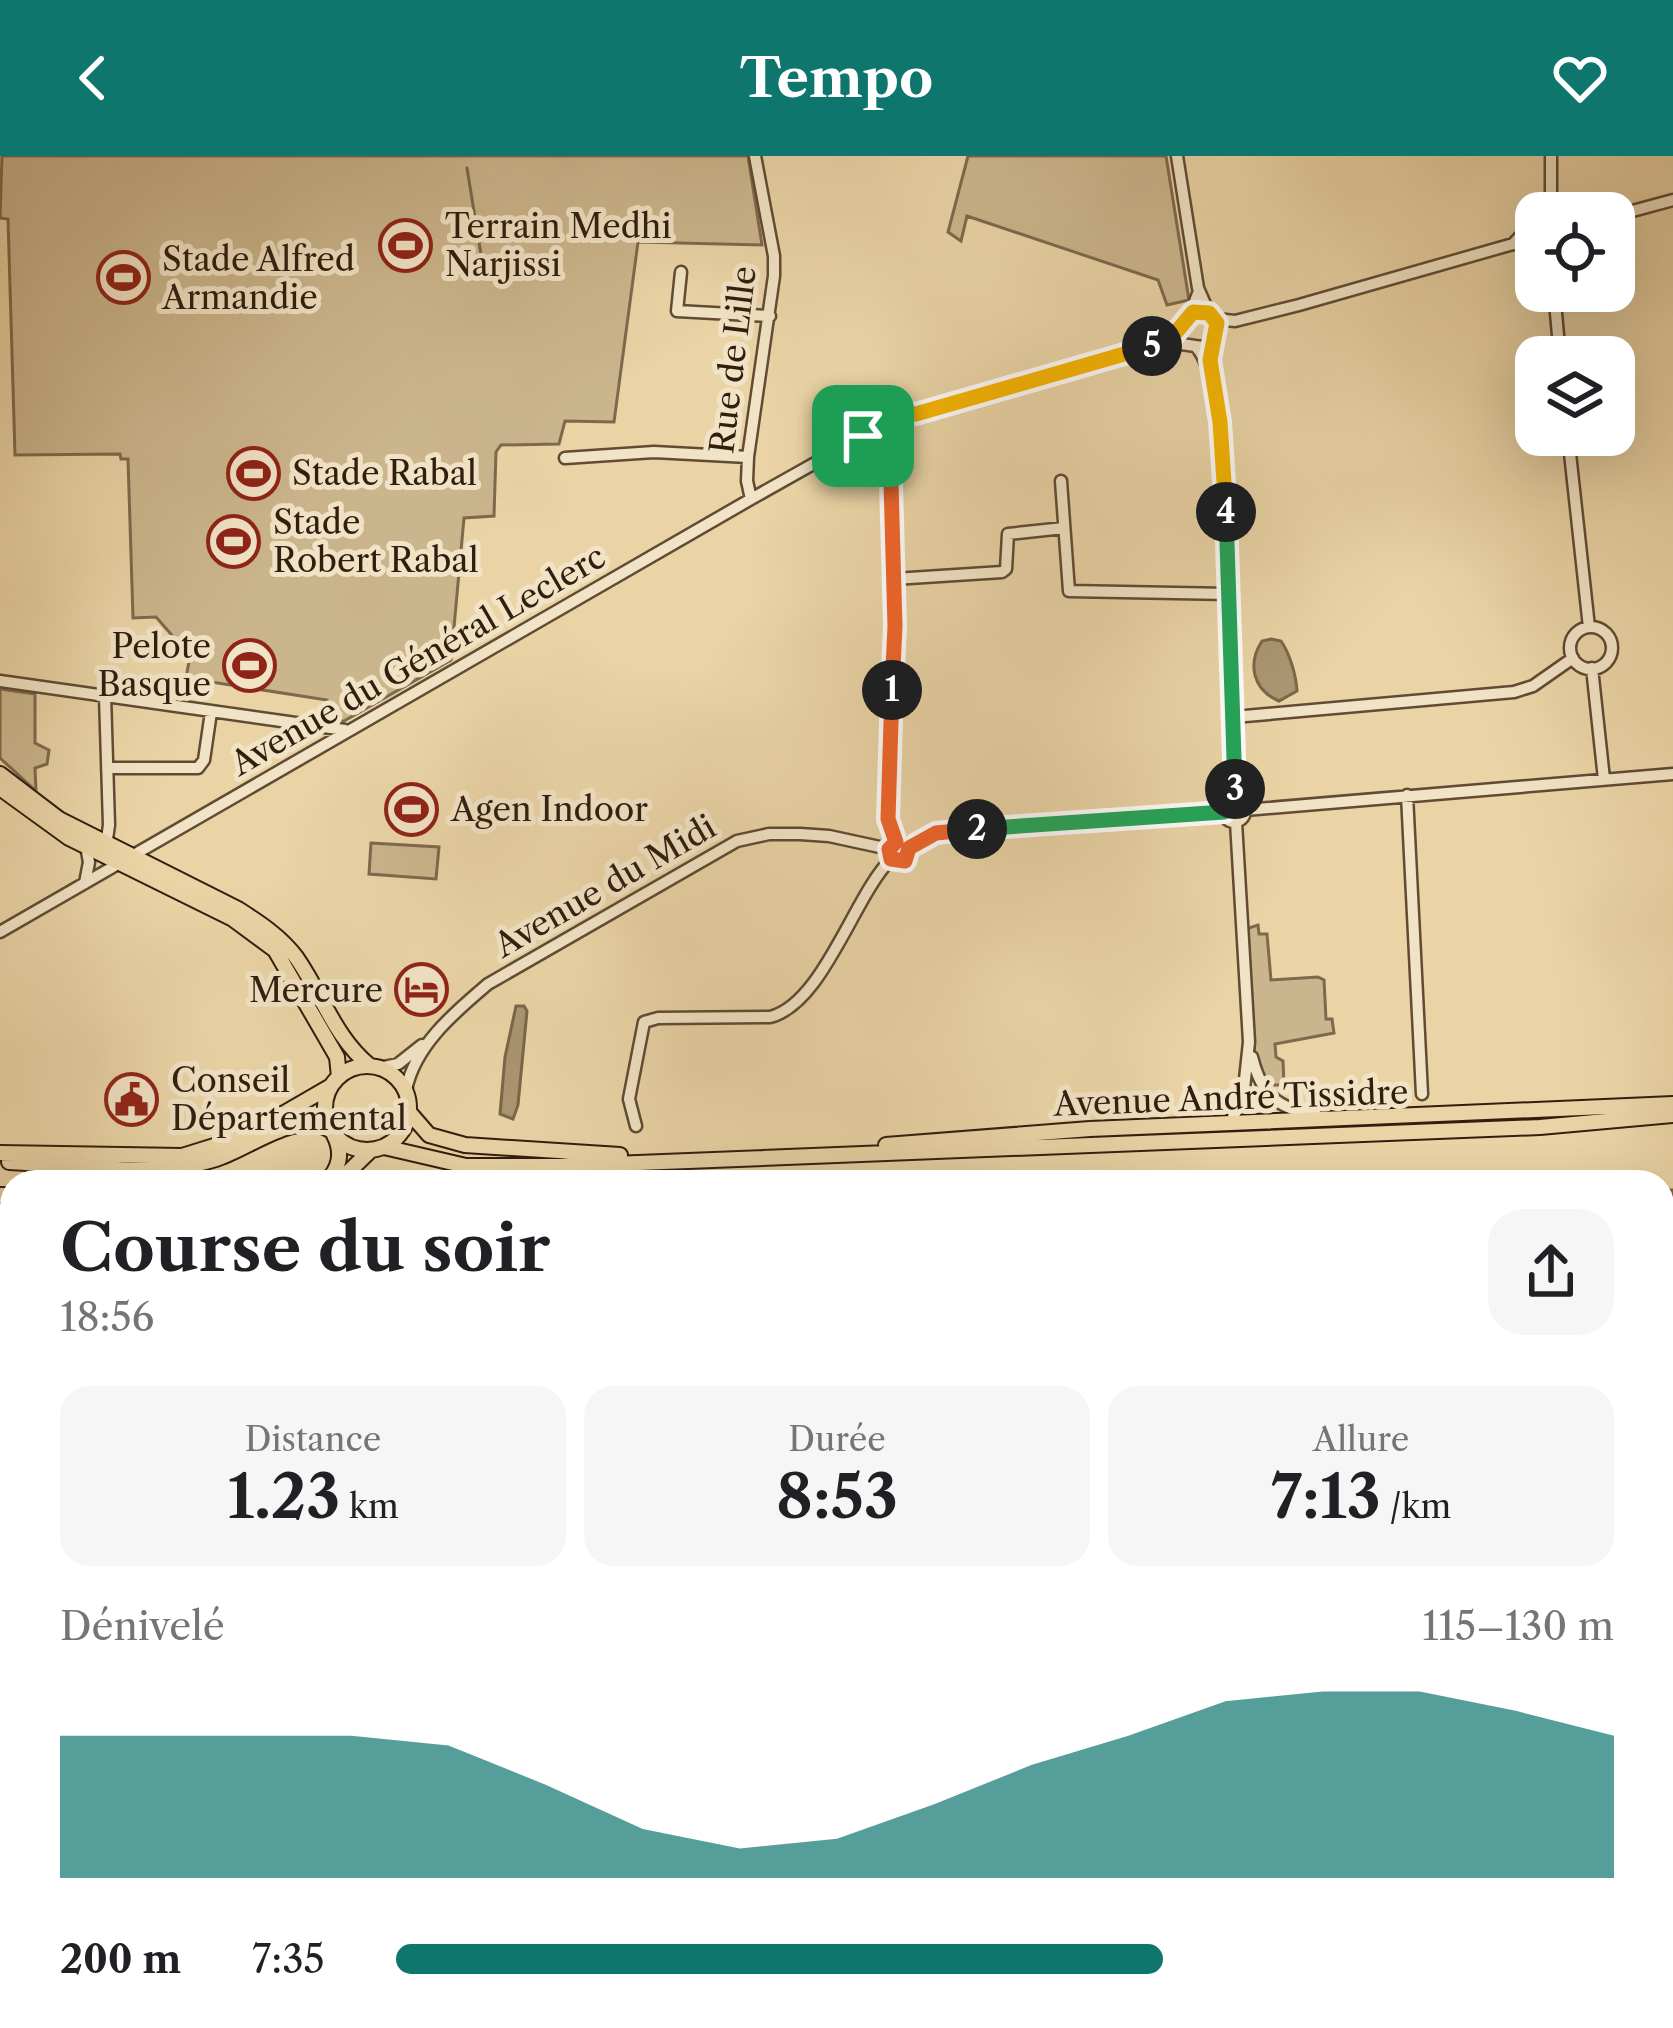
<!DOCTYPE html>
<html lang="fr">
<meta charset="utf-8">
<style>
body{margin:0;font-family:"Libre Caslon Text",serif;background:#f6f6f6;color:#202124;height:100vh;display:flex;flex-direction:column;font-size:45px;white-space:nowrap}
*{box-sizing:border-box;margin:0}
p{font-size:39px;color:#757577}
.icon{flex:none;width:66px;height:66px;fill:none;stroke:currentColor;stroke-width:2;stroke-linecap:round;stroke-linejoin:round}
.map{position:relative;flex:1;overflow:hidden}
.drawer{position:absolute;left:0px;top:1014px;width:1674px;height:858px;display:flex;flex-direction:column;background:#fff;border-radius:36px 36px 0 0;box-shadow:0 12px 48px #0002}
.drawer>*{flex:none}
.buttons{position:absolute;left:1515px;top:36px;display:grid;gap:24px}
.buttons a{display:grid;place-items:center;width:120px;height:120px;border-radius:24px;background:#fff;box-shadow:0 12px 48px #0002;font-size:60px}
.pin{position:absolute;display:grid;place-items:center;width:102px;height:102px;color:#fff;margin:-51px;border-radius:24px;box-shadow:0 6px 18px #0006}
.km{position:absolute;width:60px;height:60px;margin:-30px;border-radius:50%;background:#222;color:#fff;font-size:33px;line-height:60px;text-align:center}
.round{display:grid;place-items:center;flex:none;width:126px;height:126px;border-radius:36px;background:#f6f6f6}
.headline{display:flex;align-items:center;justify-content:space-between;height:204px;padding:0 60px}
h1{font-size:66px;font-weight:700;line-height:90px}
.metrics{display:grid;grid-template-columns:repeat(3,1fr);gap:18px;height:204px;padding:12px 60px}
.metrics div{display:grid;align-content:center;border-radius:30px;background:#f6f6f6;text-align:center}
.metrics b{font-size:60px;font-weight:700}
.metrics small{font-size:33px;font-weight:400}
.metrics p{font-size:33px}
.chart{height:336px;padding:24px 60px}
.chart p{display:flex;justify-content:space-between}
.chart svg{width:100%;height:216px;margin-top:12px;fill:#0f766e;opacity:.7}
ul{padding:0 60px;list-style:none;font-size:39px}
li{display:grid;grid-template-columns:192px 144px 1fr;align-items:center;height:90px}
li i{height:30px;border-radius:15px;background:#0f766e}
header{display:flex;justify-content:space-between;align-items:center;height:156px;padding:0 60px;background:#0f766e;color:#fff;font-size:54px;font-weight:700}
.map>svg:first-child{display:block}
.green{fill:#cbb58c;stroke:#7e694d;stroke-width:3}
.water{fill:#ab9672;stroke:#7b664a;stroke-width:3}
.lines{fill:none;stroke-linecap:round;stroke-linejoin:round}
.stream{stroke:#7b664a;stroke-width:3}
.minor-casing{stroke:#604b34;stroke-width:15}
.major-casing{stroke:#321d0e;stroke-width:18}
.minor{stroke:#f1e3c5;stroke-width:10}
.major{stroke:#ead4a6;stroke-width:14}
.split-1-casing{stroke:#fff;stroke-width:24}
.split-2-casing{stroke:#fff;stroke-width:24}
.split-3-casing{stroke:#fff;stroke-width:24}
.split-4-casing{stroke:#fff;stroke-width:24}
.split-5-casing{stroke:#fff;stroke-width:24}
.split-6-casing{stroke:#fff;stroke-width:24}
.split-1{stroke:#f0652b;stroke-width:15}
.split-2{stroke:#f0652b;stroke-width:15}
.split-3{stroke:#22a559;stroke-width:15}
.split-4{stroke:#22a559;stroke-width:15}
.split-5{stroke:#f5b400;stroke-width:15}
.split-6{stroke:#f5b400;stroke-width:15}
.labels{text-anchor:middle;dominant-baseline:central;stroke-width:10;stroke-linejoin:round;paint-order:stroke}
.poi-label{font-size:33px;fill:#321d0e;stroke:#f1e3c5;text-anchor:start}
.street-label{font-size:33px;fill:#321d0e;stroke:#f1e3c5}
</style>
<header><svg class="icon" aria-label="back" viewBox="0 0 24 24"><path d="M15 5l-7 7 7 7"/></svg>Tempo<svg class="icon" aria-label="heart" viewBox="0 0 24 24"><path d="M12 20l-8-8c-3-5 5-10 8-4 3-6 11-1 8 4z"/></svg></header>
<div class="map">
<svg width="1673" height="1872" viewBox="0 0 1673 1872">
<rect width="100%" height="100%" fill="#ead4a6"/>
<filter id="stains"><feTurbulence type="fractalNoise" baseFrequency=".00167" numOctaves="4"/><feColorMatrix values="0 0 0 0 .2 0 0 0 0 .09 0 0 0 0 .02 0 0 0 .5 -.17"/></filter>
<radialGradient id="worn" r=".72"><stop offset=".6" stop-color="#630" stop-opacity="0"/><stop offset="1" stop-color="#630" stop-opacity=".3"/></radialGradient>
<!-- green -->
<path class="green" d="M2,0h746l14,89 -124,-3 -24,180 -49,-1 -6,23 -58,1 -5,7 -2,64 -30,2 -13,142 -107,61h-17v-21l-141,-22 4,-22 -34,-39 -23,1 -5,-159h-7l-1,-5 -105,1 -7,-236 -8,-1z
M968,0h198l23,144 -22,5 -9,-25 -191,-64 -6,25 -13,-9z
M0,533l35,5v49l14,7 -2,14 -12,4 1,23 -36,-33z
M371,687l68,4 -3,32 -67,-5z
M1258,769l1,9h8l4,46 47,-3 6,3 2,39h6l2,14 -59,11 1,13 7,4 1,24h-15c-26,-32 -20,-115 -23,-156z
M0,1343h12v139l-12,2z
M1662,1392h11v257l-5,2 5,47 -11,1z
M453,1860h448l4,12h-449z"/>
<!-- water -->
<path class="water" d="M1271,483l10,2c9,13 15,34 16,50l-18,10c-26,-11 -32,-37 -17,-60z
M516,850h8l3,5 -9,94 -5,14 -13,-5 5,-57z
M1662,1034h11v204h-11z
M12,1062v236h-12v-235z"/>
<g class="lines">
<!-- stream -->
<path class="stream" d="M467,12l16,99"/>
<defs>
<path id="minor" d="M1177,0l21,132 11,25
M1551,0v57
M1614,60l59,-16
M1513,88l23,-24
M681,116l-4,39 93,5
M1554,135l6,66
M1190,158l15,-2c17,8 13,18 8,33
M1216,163l19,2 64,-16 214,-61 18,2
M1168,186l22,-28 9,-23
M1196,191c40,40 38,380 39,453
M893,278l-3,14 5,178 -7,176 2,28 6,12
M887,279l8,-2 21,-19
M1568,279l21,192
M863,280l22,-27 31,5 252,-72 34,5 13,-7
M565,302l89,-6 94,5
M1061,325l8,110 160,3
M751,343l-4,-18 1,-24 26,-181v-20l-19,-100
M894,423l108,-7 4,-3 2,-35 56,-6
M1570 492a21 21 0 1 1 42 0a21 21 0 1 1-42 0Z
M1592,512l12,111
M0,525l345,49
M105,540l4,129 -3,21
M1234,561l280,-25 19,-6 40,-28
M107,612h91l6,-8 7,-48
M1407,639l15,299
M1223 655a11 11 0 1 1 22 0a11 11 0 1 1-22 0Z
M1245,654l428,-36
M888 696a11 11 0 1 1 22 0a11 11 0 1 1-22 0Z
M909,691l27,-13 18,-3 270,-19
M85,727l4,-21 -3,-16
M0,776l751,-433 112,-63 17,-3
M1252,901c9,37 26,53 64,57
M379,912l19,-4 24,-19
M406,934c9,-45 49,-78 82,-106l249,-143 32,-7h31l29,2 60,13
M1230,967l13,-25 6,-56 -13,-220
M636,970l-7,-27 15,-77 14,-4 112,-1c53,-13 84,-121 121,-158
M1662,1359l11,-1
M0,1523l12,-3
M1662,1754h11
M219,1860l3,12
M915,1860l4,12
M1619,1872l2,-12"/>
<path id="major" d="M0,618l59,45 179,90c22,14 43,28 58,48 26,37 39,81 74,109
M0,632l69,50 164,81 42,31 62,107 2,20
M325 952a42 42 0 1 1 84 0a42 42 0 1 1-84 0Z
M409,956l20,23 36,10 155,10
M886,989l204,-16 583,-25
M384,991l82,19h96l978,-39 133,-12
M0,997l182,3 61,-19 88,-51
M9,1006c66,3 144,17 207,-3 33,-10 80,-50 114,-29
M325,1026c15,-12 18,-30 9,-47
M338,1026l32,-31
M0,1039h12
M0,1786l12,1
M0,1822l12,-1
M85,1860l14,12"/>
</defs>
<!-- minor casing -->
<use href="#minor" class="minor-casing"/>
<!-- major casing -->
<use href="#major" class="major-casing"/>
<!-- minor -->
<use href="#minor" class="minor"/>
<!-- major -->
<use href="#major" class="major"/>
</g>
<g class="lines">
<defs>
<path id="split-1" d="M863,280l17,-3 10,15 5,178 -3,64"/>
<path id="split-2" d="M892,534l-4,129 8,23 -7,7 2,10 14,2 4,-13 27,-15 41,-4"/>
<path id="split-3" d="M977,673l247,-17 3,-9 8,-3v-11"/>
<path id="split-4" d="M1226,356l9,277"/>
<path id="split-5" d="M1152,190l16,-4 25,-30 16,1 8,10 -7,37 10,62 6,90"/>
<path id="split-6" d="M863,280l18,-26 35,4 236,-68"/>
</defs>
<!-- split-1 casing -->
<use href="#split-1" class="split-1-casing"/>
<!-- split-2 casing -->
<use href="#split-2" class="split-2-casing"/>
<!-- split-3 casing -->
<use href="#split-3" class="split-3-casing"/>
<!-- split-4 casing -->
<use href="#split-4" class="split-4-casing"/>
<!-- split-5 casing -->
<use href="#split-5" class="split-5-casing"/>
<!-- split-6 casing -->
<use href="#split-6" class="split-6-casing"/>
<!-- split-1 -->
<use href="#split-1" class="split-1"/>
<!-- split-2 -->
<use href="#split-2" class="split-2"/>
<!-- split-3 -->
<use href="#split-3" class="split-3"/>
<!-- split-4 -->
<use href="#split-4" class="split-4"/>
<!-- split-5 -->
<use href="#split-5" class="split-5"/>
<!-- split-6 -->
<use href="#split-6" class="split-6"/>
</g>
<!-- icons -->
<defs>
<symbol id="stadium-ring" viewBox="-11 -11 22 22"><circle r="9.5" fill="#f1e3c5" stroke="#8f2418" stroke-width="1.5"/><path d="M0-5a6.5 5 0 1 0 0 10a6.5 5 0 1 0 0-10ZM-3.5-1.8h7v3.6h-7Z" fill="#8f2418"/></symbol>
<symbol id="hotel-ring" viewBox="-11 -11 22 22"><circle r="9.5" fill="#f1e3c5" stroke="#8f2418" stroke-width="1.5"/><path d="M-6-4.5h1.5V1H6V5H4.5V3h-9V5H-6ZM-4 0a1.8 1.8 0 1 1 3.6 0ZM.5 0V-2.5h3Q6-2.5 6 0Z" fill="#8f2418"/></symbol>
<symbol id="civic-ring" viewBox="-11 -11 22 22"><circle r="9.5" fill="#f1e3c5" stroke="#8f2418" stroke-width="1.5"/><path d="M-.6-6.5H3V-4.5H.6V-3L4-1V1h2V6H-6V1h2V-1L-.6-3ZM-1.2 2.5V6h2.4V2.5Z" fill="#8f2418"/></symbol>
</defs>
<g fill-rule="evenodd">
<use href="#stadium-ring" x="376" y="60" width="59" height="59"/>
<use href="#stadium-ring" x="94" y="92" width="59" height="59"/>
<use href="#stadium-ring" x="224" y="288" width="59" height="59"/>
<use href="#stadium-ring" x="204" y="356" width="59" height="59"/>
<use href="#stadium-ring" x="220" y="480" width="59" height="59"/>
<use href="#stadium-ring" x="382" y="624" width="59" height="59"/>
<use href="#hotel-ring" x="392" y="804" width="59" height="59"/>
<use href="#civic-ring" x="102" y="914" width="59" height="59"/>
</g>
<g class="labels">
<!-- poi labels -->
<g class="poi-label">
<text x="445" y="70">Terrain Medhi<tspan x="445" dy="38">Narjissi</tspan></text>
<text x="162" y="103">Stade Alfred<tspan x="162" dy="38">Armandie</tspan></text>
<text x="292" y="317">Stade Rabal</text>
<text x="273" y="366">Stade<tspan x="273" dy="38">Robert Rabal</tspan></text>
<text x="211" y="490" text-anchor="end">Pelote<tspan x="211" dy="38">Basque</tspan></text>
<text x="451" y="653">Agen Indoor</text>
<text x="383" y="834" text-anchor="end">Mercure</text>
<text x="171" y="924">Conseil<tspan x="171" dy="38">Départemental</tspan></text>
</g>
<!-- street labels -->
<g class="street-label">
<text transform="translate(733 204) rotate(-83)">Rue de Lille</text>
<text transform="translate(418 504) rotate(-30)">Avenue du Général Leclerc</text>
<text transform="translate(605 730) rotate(-30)">Avenue du Midi</text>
<text transform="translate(1231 942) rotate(-2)">Avenue André Tissidre</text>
</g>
</g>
<rect width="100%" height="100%" filter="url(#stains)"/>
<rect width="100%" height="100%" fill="url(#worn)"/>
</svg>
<div class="buttons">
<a><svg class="icon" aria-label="locate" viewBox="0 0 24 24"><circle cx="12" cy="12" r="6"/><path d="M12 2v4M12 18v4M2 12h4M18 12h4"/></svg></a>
<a><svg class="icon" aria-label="layers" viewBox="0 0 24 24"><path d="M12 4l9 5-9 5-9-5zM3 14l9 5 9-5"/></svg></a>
</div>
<div class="pin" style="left:863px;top:280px;background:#1e9e55"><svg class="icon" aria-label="arrive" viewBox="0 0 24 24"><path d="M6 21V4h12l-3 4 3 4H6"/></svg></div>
<b class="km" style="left:892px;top:534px">1</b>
<b class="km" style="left:977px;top:673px">2</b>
<b class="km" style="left:1235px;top:633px">3</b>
<b class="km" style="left:1226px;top:356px">4</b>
<b class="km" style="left:1152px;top:190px">5</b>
<section class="drawer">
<div class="headline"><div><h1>Course du soir</h1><p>18:56</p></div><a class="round"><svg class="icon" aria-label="share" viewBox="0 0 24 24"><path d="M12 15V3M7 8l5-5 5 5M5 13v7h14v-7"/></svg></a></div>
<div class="metrics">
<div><p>Distance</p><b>1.23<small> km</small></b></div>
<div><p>Durée</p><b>8:53</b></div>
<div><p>Allure</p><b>7:13<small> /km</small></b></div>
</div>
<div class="chart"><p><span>Dénivelé</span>115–130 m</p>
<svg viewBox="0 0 160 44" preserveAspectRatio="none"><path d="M0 44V15L10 15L20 15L30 15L40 17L50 25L60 34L70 38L80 36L90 29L100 21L110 15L120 8L130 6L140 6L150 10L160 15V44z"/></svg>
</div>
<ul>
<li><b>200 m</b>7:35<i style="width:63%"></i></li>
</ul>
</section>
</div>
